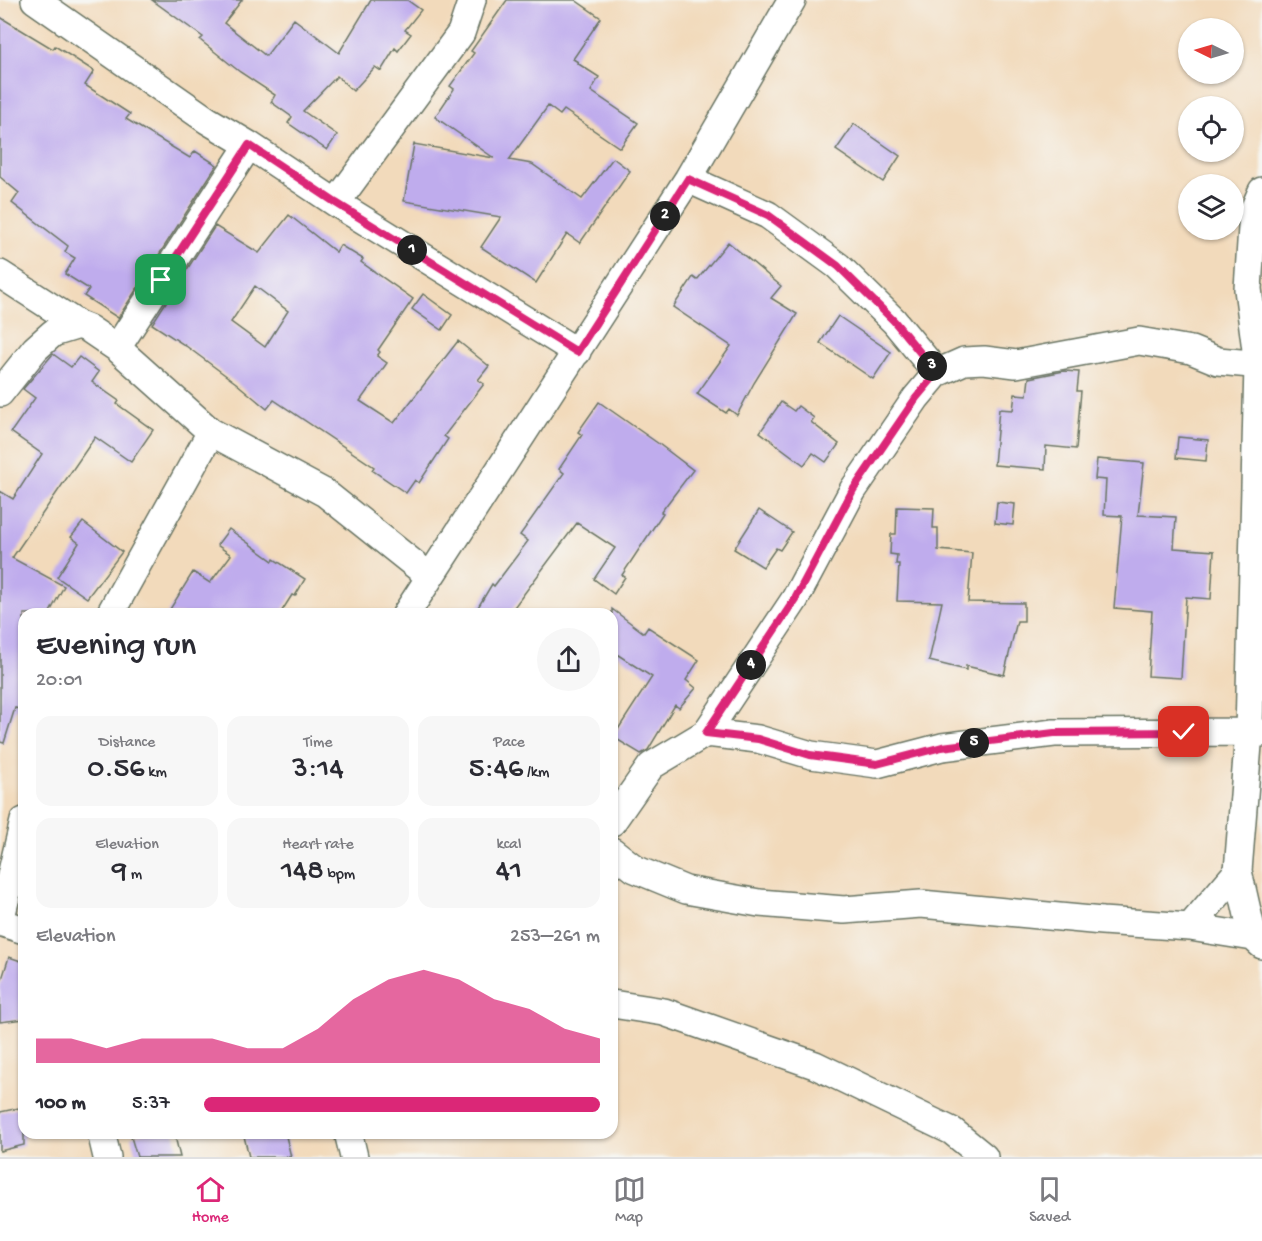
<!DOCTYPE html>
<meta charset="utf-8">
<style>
body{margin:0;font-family:"Gochi Hand",sans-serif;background:#f7f7f7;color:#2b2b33;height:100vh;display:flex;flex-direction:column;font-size:22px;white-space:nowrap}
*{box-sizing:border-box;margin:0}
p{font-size:20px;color:#7c7c81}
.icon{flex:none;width:33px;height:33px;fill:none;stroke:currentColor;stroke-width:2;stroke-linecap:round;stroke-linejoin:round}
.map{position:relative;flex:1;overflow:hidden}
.sheet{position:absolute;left:18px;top:608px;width:600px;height:531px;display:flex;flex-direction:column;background:#fff;border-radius:18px;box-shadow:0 2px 4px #0004}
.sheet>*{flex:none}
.needle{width:39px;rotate:275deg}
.controls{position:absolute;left:1178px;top:18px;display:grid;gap:12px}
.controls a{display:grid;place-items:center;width:66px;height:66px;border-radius:50%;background:#fff;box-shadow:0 2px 4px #0004;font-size:30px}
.pin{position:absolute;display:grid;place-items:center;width:51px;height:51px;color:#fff;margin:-26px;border-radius:12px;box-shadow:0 3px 9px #0006}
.km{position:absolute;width:30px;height:30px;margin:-15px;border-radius:50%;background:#222;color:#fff;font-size:16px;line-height:30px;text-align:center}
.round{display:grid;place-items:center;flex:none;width:63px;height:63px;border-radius:32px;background:#f7f7f7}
.headline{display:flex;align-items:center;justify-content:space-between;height:102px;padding:0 18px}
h1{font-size:33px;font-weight:600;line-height:45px}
.figures{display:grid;grid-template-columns:repeat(3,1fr);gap:9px;height:102px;padding:6px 18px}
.figures div{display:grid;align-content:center;border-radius:15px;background:#f7f7f7;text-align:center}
.figures b{font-size:30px;font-weight:600}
.figures small{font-size:16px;font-weight:400}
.figures p{font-size:16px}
.chart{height:168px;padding:12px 18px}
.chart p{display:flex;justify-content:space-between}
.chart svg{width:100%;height:108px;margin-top:6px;fill:#db2777;opacity:.7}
ul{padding:0 18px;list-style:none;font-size:20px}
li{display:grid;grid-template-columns:96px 72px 1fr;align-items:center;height:45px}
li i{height:15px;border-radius:8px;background:#db2777}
.tabs{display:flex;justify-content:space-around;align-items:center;height:84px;border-top:2px solid #e1e1e2;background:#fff;font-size:16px;color:#7c7c81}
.tabs a{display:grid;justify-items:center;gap:3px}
.tabs .selected{color:#db2777}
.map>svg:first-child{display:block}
.building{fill:#bfaced;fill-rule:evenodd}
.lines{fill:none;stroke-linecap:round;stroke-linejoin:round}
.minor-casing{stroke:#697463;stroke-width:30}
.minor{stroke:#fff;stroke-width:27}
.route-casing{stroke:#fff;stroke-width:12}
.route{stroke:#db2777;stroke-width:8}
</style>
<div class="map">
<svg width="1262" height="1157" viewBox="0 0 1262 1157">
<rect width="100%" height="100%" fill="#f6f6f2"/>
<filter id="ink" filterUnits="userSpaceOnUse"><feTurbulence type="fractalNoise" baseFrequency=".0167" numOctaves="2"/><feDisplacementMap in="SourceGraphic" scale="12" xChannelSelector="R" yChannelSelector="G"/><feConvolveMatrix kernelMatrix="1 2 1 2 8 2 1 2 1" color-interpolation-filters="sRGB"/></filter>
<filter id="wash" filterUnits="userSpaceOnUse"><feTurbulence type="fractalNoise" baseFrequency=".008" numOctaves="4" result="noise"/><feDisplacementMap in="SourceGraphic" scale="24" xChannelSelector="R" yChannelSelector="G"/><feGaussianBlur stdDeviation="1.35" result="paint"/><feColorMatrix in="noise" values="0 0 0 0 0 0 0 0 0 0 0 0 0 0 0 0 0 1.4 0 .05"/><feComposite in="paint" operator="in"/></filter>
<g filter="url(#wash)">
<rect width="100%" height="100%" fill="#f2dabb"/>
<g id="blocks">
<!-- building -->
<path class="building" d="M152,0h90l-18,23 42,33 28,-37 45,34 32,-53h36l14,10 -16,20 6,4 -13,17 -3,-3 -14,23 -6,-4 -22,24 -16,-15 -34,35 34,24 -10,15 -39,-27 4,-6 -21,-15 4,-7 -35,-23 -40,-32 3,-3z
M507,0h68l26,18 -28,41 5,3 -1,1 22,14 -8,14 47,32 -18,25 -56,-38 -4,5 -12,-9 -39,54 23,4 50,35 31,-41 17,13 -50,72 -13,-9 -31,49 -55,-36 20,-30 -97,-16 10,-57 80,14 -59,-41 19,-28 -4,-3 24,-33 -3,-2z
M0,17l53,32 2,-3 39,25 -9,14 45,29 -4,5 64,39 5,-7 22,14 -99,153 -34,-22 5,-7 -24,-15 10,-16 -10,-6 3,-6 -56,-43 7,-10 -19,-16z
M854,124l46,32 -17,26 -47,-32z
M289,215l47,37 4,-7 23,14 -2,3 52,37 -35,51 2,2 -3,4 10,7 -27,38 34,22 64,-82 31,25 -11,14 6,4 -40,52 4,3 -29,44 -4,-3 -9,13 -34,-23 2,-3 -100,-67 -7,9 -31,-26 -50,-37 -34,-22 63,-98 44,27zM255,286l33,25 -23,36 -34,-25z
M728,242l53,44 -10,12 26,16 -43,69 -17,32 -8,-6 -3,4 -29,-19 34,-48 -58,-39 20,-30 4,3z
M423,294l29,21 -10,15 -30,-21z
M838,316l53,36 -18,27 -53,-36z
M53,354l18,13 8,-10 20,15 -7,10 27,19 -2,3 36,26 -22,32 -36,-25 -83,121 52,28 -15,28h-25v96l-9,-2 -11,35 -4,-1v-251l13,8 29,-45 -31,-22 24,-34 -12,-9z
M1064,371l15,1 -2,19h4l-5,58 -30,-3 -1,23 -51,-4 5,-56 14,1 2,-16 12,1 2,-17z
M599,402l60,42 34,26 -32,42 2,1 -41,62 3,2 -11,17 -20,-15 21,-31 -38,-25 -68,91h-35l18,-30 2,2 34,-45 -8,-6 44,-62 -5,-4 23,-34 -4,-3z
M781,402l13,9 4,-5 16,12 -3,4 28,22 -13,18 -13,-9 -9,12 -44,-33z
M1178,437l30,3 -2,21 -30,-3z
M1097,459l47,4 -6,52 38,2 -2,31 40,3 -3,48 -25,-2 -5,81 -33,-2 4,-65 -38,-3 8,-92 -18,-1 2,-35 -11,-1z
M997,502l18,2 -2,21 -18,-2z
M897,507l37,1 -1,20h5v22l34,3 -4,49 56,1v18h-7l-13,54 -38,-9v4l-37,-9 13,-59 -45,-1 2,-37h-3l1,-9 -7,-1 1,-20h5z
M759,510l33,22 -12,18 -4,-2 -13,19 -29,-18z
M83,522l39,30 -35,46 -30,-21 22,-34 -8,-6z
M229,529l44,32 1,-2 31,20 -10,17 -3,-1 -12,19h-113l26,-42 17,11 21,-28 -14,-10z
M612,609l32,24 4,-6 51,33 -13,20 10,8 -17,20 -4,-3 -27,45 -7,4 -28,-17 39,-60 -40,-26z
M9,957l15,5v57l-24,3v-37z
M24,1107v38l-24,6v-39z
M148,1132h26l6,25h-43l-6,-20z
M243,1132h42l6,25h-42z"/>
</g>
</g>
<g filter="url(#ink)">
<use href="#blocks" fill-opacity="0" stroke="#697463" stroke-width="1.5"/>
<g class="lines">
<defs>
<path id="minor" d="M35,0l172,120 42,25 87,58 241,149
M688,179l80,36 70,51 56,55 43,52
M1262,191l-9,21 -5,77 10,76 -9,367 13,1
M336,203l125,-170 11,-33
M0,274l79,51
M117,348l132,-203
M0,393l35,-44 18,-16 26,-8 10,4 28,19 94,84 114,61 104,83
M110,614l101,-182
M406,614l282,-435 104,-179
M706,733l89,-134 58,-109 63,-92 21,-25 27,-12 20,-1 32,4 123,-23 52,9 27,11 44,4
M612,822l39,-56 55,-33 52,6 53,16 66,9 65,-17 112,-14 195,-1 -11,139 -48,56
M612,851l23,18 51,21 73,13 85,7 77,-6 181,17 88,6 63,10 9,8
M1238,871l15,66
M0,922l24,-101
M0,922l24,8
M612,1004l52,8 151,53 137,66 32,26
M101,1132l6,25
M348,1132l6,25"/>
</defs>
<!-- minor casing -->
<use href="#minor" class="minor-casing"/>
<!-- minor -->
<use href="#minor" class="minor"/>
</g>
</g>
<g class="lines" filter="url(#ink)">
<defs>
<path id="route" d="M161,280l88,-135 87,58 241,149 111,-173 80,36 70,51 56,55 43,52 -21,25 -63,92 -58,109 -89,134 52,6 52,16 67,9 65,-17 112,-14 130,-1"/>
</defs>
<!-- route casing -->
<use href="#route" class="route-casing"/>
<!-- route -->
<use href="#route" class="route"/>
</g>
</svg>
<div class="controls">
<a><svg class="needle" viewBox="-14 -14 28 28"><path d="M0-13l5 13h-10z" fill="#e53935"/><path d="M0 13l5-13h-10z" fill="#7c7c81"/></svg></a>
<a><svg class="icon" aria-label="locate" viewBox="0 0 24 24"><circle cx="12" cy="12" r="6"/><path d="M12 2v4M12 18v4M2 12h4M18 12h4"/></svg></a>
<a><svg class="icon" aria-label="layers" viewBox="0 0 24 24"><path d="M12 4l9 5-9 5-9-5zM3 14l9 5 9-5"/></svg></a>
</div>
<div class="pin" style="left:161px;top:280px;background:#1e9e55"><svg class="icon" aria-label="arrive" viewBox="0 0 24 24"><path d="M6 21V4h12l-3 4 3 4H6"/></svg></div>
<div class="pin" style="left:1184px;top:732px;background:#d93025"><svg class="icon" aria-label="check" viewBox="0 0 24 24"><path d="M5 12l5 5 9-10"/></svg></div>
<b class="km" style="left:412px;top:250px">1</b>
<b class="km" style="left:665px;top:216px">2</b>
<b class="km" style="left:932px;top:366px">3</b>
<b class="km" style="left:751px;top:665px">4</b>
<b class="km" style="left:974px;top:743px">5</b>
<section class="sheet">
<div class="headline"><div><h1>Evening run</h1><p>20:01</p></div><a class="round"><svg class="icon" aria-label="share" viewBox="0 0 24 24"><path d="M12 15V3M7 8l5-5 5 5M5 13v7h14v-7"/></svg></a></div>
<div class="figures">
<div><p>Distance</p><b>0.56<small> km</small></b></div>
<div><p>Time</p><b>3:14</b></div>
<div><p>Pace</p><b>5:46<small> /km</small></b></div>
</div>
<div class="figures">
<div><p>Elevation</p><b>9<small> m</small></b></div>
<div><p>Heart rate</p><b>148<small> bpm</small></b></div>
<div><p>kcal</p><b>41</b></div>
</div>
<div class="chart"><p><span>Elevation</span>253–261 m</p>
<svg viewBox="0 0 160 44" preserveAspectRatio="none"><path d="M0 44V34L10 34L20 38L30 34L40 34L50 34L60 38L70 38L80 30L90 18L100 10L110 6L120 10L130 18L140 22L150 30L160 34V44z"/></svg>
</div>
<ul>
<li><b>100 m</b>5:37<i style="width:100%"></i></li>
</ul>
</section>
</div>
<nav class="tabs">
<a class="selected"><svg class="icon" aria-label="home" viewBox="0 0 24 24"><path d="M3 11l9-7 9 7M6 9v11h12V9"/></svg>Home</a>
<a><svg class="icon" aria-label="map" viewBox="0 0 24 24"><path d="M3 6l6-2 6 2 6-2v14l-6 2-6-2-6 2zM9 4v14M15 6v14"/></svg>Map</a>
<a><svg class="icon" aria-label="saved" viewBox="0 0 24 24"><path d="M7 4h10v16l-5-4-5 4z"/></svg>Saved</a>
</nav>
